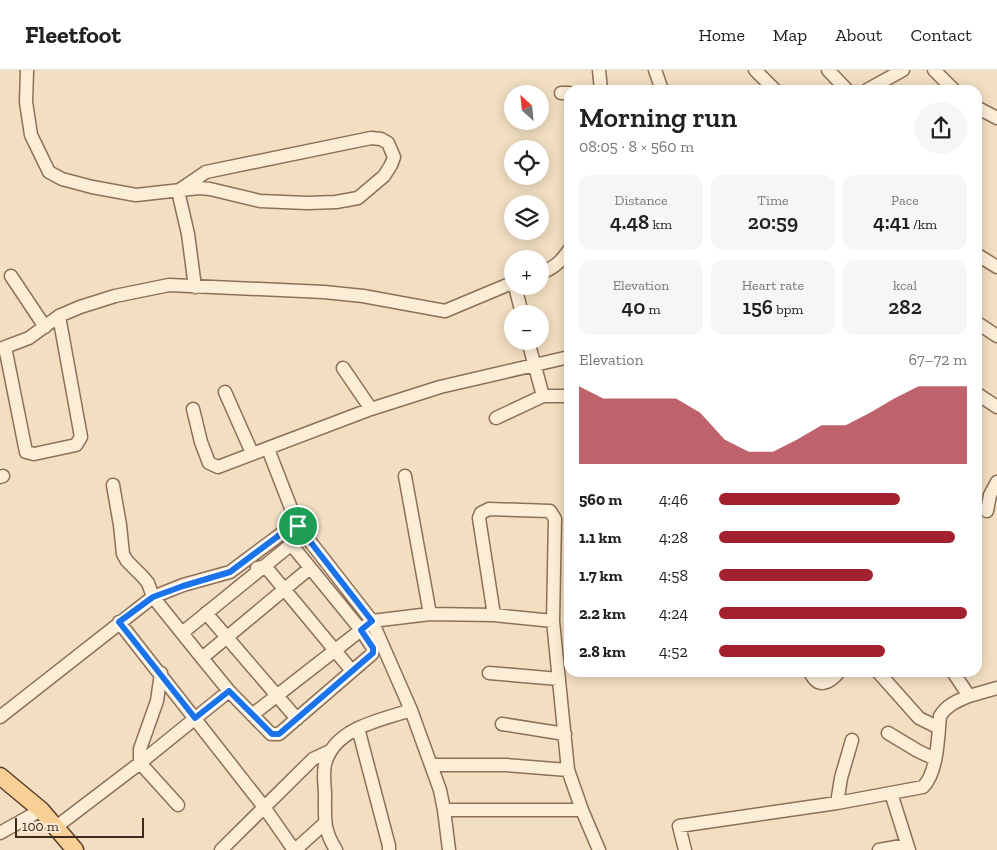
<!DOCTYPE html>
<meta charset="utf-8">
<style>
body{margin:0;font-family:"Zilla Slab",serif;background:#f6f6f6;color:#222;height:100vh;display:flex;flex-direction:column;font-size:19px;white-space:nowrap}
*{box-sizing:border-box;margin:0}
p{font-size:16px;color:#767676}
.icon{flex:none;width:28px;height:28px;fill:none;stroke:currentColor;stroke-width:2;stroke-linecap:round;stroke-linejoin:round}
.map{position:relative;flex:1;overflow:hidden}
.side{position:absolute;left:564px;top:15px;width:418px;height:592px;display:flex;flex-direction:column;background:#fff;border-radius:15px;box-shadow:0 2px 12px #0003}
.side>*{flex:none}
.needle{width:32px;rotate:333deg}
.controls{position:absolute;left:504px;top:15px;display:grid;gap:10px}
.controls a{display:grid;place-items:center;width:45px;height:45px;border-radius:50%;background:#fff;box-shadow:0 2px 12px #0003;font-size:25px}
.scale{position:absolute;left:15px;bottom:12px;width:129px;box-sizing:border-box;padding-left:5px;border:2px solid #3d291d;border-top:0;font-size:14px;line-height:18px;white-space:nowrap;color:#3d291d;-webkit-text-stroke:4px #f9ead3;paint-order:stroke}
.pin{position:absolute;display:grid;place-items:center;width:42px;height:42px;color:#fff;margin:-21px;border:2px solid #fff;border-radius:50%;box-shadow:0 1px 5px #0007}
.round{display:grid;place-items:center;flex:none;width:52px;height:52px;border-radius:26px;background:#f6f6f6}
.summary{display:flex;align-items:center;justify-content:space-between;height:85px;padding:0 15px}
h1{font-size:28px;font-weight:600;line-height:38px}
.figures{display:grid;grid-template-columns:repeat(3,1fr);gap:8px;height:85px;padding:5px 15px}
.figures div{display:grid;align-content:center;border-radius:12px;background:#f6f6f6;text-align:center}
.figures b{font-size:21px;font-weight:600}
.figures small{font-size:14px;font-weight:400}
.figures p{font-size:14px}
.chart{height:140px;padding:10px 15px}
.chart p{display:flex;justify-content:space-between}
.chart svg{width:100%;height:90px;margin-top:5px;fill:#a3212f;opacity:.7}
ul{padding:0 15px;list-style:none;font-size:16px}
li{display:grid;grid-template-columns:80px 60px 1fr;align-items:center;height:38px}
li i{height:12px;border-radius:6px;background:#a3212f}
header{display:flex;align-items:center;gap:30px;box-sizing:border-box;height:70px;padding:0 25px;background:#fff;border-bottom:1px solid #e0e0e0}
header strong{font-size:24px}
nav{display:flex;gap:28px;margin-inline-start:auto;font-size:18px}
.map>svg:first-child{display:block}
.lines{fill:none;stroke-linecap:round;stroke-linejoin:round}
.minor-casing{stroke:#8e6f57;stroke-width:15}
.major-casing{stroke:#5c3d2c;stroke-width:19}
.minor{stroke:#fcedd7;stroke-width:12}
.major{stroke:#f9d197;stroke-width:16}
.route-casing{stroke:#fff;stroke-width:10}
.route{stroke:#1a73e8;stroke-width:6}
</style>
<header>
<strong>Fleetfoot</strong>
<nav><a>Home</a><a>Map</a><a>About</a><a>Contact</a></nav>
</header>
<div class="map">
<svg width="997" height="780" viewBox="0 0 997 780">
<rect width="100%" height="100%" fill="#f2dfc2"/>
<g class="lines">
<defs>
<path id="minor" d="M27,0l-1,32 5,33 18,37 13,7 30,8 44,8 63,-7 11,1 50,12 47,2 29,-1 22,-4 26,-22 7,-11 3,-8 -6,-14 -7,-4 -10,-1 -165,34 -28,19
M599,0l2,20
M655,0l7,20
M755,0l20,20
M828,0l19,20
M934,0l20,20
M867,20l36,-20
M561,23h8
M976,37l21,11
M178,121l10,43 7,53
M976,184l21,13
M540,203c13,-4 21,-11 29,-23
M11,206l34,51
M515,216l7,28
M976,252l21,14
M528,271l15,55
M5,277l21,105 8,2 42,-9 5,-8 -22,-121
M0,279l29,-11 30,-22 21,-9 35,-11 54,-11 155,7 39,4 82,15 67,-28
M343,298l28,41
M225,322l27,61
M976,323l21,14
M193,339l8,33 8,21 9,4 153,-58 69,-22 129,-30
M496,348l47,-22h26
M268,379l30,77
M405,406l25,138
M0,407l3,-1
M113,415l7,40 3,29 4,7 16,16 5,6 5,14 49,61 27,33 42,43h8l93,-80 1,-6 -12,-18 11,-9 58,-7 64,1 59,6 15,149 14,40 17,40
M987,441l3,-16 7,-13
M257,498l8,-2 87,105
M206,543l91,106
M494,545l-15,-97 2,-5 8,-4 61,2 5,8 -2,102
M119,552l145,185 30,43
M182,563l106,-86 4,-1 2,2 67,82 -109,85
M202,588l108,-90
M810,602c8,17 19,12 29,0
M878,602l41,46 20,10
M161,603l-4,28 -17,48v14l38,42
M489,603l70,6
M969,626l28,-8
M0,647l153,-120 30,-12 47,-13 63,-47 5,1 74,95 39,89 29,80 4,20h138
M502,654l63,10
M358,658l31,118v4
M888,663l30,18 17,8
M431,695h75l62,5
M891,723l18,57
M837,733l4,-25 11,-38
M444,740l5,40
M56,757l84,-64 89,-72
M0,763l41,-23
M221,780l92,-91 17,-8
M295,780l30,-27
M336,780c-13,-21 -11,-31 -11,-55 0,-10 -3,-24 1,-34 11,-34 56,-41 85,-51
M685,780l-6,-24 158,-23 86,-16c15,-15 15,-51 17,-71 7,-11 17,-15 29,-20l-16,-24
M879,780l28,-5"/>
<path id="major" d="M0,706l41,34 34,40"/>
</defs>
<!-- minor casing -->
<use href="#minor" class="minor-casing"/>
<!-- major casing -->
<use href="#major" class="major-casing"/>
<!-- minor -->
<use href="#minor" class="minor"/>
<!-- major -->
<use href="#major" class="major"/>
</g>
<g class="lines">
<defs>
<path id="route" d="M293,455l5,1 74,95 -11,9 12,18v5l-94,81h-7l-43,-43 -34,27 -76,-96 34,-25 30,-11 47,-14z"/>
</defs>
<!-- route casing -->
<use href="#route" class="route-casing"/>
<!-- route -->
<use href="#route" class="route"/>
</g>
</svg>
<div class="controls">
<a><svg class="needle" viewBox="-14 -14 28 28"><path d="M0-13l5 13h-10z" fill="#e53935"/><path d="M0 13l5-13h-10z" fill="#767676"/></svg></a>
<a><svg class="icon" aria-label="locate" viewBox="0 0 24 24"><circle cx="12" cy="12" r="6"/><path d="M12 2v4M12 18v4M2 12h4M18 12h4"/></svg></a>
<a><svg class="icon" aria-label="layers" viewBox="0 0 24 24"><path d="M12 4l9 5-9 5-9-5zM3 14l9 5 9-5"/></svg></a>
<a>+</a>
<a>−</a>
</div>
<div class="scale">100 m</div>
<div class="pin" style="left:298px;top:456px;background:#1e9e55"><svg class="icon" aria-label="arrive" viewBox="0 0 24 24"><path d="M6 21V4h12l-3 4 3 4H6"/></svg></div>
<section class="side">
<div class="summary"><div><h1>Morning run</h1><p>08:05 · 8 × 560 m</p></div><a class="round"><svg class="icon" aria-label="share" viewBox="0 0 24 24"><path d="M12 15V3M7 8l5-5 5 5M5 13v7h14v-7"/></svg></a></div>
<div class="figures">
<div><p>Distance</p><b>4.48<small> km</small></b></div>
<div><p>Time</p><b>20:59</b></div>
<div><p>Pace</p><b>4:41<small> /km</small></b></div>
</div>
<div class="figures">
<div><p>Elevation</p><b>40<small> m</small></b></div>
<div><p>Heart rate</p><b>156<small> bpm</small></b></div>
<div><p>kcal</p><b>282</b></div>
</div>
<div class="chart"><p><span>Elevation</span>67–72 m</p>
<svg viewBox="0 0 160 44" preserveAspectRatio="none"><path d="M0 44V6L10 12L20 12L30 12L40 12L50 19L60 32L70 38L80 38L90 32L100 25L110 25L120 19L130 12L140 6L150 6L160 6V44z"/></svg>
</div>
<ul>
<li><b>560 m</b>4:46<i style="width:73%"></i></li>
<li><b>1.1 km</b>4:28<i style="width:95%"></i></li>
<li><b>1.7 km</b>4:58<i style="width:62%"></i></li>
<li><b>2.2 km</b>4:24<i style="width:100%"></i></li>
<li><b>2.8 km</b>4:52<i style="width:67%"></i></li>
</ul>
</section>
</div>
